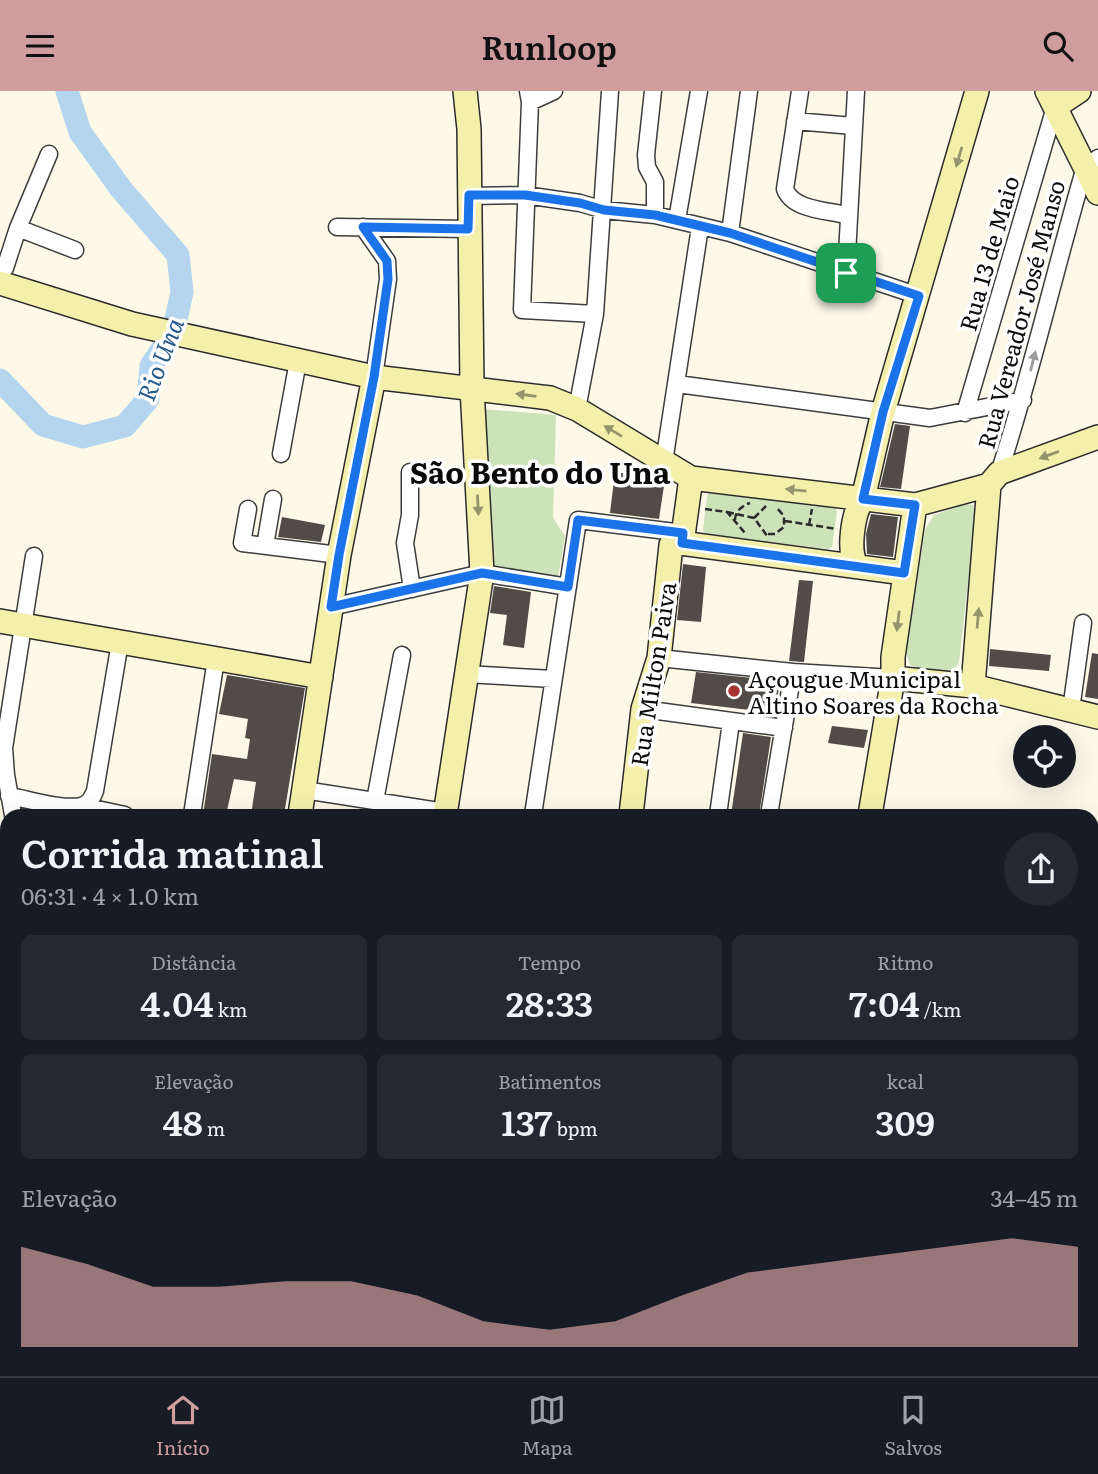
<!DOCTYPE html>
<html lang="pt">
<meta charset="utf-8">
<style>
body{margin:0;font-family:Literata,serif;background:#242831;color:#f1f3f6;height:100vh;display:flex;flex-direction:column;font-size:26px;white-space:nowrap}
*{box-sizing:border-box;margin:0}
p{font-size:23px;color:#9ea1a6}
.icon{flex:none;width:38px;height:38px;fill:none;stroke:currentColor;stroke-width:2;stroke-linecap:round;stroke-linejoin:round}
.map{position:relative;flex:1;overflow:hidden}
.side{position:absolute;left:0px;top:718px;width:1099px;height:569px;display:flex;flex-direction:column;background:#171b24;border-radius:21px 21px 0 0;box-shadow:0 7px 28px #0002}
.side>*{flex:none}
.buttons{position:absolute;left:1013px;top:634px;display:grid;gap:14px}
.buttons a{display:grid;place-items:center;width:63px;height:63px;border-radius:50%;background:#171b24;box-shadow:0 7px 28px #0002;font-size:35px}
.pin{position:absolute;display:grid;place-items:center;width:60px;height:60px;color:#fff;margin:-30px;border-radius:14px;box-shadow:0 4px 10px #0006}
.round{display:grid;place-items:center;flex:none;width:74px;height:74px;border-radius:37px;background:#242831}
.head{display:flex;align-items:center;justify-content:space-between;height:119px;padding:0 21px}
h1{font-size:38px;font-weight:600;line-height:52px}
.figures{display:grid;grid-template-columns:repeat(3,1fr);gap:10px;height:119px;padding:7px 21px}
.figures div{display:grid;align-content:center;border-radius:10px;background:#242831;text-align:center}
.figures b{font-size:35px;font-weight:600}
.figures small{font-size:19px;font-weight:400}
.figures p{font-size:19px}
.chart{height:196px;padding:14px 21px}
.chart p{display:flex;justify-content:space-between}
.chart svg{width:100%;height:126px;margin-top:7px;fill:#d09d9f;opacity:.7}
header{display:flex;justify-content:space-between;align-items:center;height:91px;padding:0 21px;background:#d09d9f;color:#111;font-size:32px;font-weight:600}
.menu{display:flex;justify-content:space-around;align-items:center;height:98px;border-top:2px solid #363941;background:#171b24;font-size:19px;color:#9ea1a6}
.menu a{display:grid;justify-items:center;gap:4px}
.menu .on{color:#d09d9f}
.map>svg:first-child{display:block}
.green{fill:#cce2b8}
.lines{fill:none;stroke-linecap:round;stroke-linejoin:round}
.river{stroke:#b4d5ed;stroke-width:23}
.building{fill:#514c48}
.street-casing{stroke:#3d3d3d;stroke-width:19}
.secondary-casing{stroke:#2c2c2c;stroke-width:26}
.primary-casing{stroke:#1b1b1b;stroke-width:28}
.path{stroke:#2c2c2c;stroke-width:2.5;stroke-dasharray:7 3.5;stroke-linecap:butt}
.street{stroke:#fff;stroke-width:16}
.secondary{stroke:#f4f0ac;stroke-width:23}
.primary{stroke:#e7cf6f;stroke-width:24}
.oneway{fill:#96946b}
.oneway2{fill:#9d9d9d}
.route-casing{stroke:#fff;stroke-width:14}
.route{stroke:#1a73e8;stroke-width:9}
.poi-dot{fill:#a73435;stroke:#fff;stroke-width:2.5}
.labels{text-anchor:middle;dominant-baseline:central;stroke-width:7;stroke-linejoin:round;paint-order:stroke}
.street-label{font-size:23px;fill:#0a0a0a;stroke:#fff}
.poi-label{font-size:23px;fill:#0a0a0a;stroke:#fff;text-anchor:start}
.water-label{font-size:24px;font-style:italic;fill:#24598a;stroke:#fff}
.district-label{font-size:30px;font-weight:bold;fill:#0a0a0a;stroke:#fff}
</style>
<header><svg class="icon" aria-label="menu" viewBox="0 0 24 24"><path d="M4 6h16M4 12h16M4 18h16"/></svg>Runloop<svg class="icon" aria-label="search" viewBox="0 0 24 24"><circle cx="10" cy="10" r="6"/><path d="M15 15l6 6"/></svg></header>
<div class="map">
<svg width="1098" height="1285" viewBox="0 0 1098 1285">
<rect width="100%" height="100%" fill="#fcf9e9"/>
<!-- green -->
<path class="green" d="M482,318l74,6 -3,103 12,18 -7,41 -65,-10z
M710,400l125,17 2,3 -5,36 -4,2 -123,-15 -2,-4 4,-34z
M965,413l8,1 3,7 -17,150 -4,8c-13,5 -33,0 -45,-5l-4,-13 19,-122 9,-15z"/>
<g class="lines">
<!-- river -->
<path class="river" d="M0,289l43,45 40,12 42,-11 23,-27 3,-33 22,-33 9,-41 -4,-37 -57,-66 -41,-57 -13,-41"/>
</g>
<!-- building -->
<path class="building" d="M895,333l15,2 -9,63 -21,-2z
M615,381l50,7 -6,40 -49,-6z
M871,423l27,3 -5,40 -26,-3 -1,-20z
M282,426l43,8 -4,17 -43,-5z
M683,473l23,3 -5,55 -24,-2z
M799,489l14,1 -9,81 -15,-1z
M494,495l37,6 -7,56 -21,-3 4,-30 -17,-2z
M990,558l61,6 -2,16 -60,-5z
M1092,562l6,1v45l-13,-2z
M696,581l84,9 -5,32 -84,-10z
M227,584l78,13 -21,127h-33l5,-33 -22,-3 -8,36h-23l9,-61 35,5 3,-20 -5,-1 3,-19 -29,-5z
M832,635l36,4 -4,18 -36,-5z
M743,642l28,4 -12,78h-28z"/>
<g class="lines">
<defs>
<path id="street" d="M528,0l2,11 -8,208 73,4
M653,0l-7,64 1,12 8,15v33
M800,0l-15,98c8,22 44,21 64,27
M530,11l24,-11
M795,30l58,5
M469,105l56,-1 55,8 24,7 51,5 75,18 189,63
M677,129l22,-129
M337,136l132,2
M363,136l24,34 1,18 -14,98
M18,137l57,22
M730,142l19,-142
M0,181l5,-4 13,-40 31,-74
M846,182l10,-182
M677,293l253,34 93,-18
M577,318l18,-95 15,-223
M965,322l90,-306
M281,363l17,-93
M664,371l36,-235
M410,381v43l-5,28 7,46
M999,382c33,-101 56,-204 86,-306l13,-9
M248,418l-6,34 97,12
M265,455l8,-47
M331,516l151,-34 86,14
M659,567l134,14 100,6
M466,583l87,5
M643,618l141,19
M1071,619l12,-87
M304,699l141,22
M9,705c19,3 53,14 72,10 8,-2 11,-8 14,-15l25,-149
M375,710l27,-146
M83,715l42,9
M13,724l-7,-40 -2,-27 30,-192
M192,724l24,-156
M533,724l45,-295 105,13
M718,724l13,-93
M769,724l24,-143
M0,994l7,-16
M0,1110l7,-6
M347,1279l3,6
M459,1279l50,6
M443,1285l1,-6
M684,1285l1,-6
M856,1285l1,-6
M922,1285v-6
M982,1285l1,-6"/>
<path id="secondary" d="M1047,0l51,102
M1055,16l24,-16
M0,192l132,41 242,53 176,21 27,11 114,69 224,27 74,-20 10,-12 99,-36
M682,452l9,-65
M857,475c-10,-14 -4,-54 6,-67l20,-87 94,-321
M0,530l321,56
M893,587l80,8 125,31
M973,595l16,-201
M300,724l39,-260 35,-178
M445,724l37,-242 -10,-185 -3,-259 -4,-38
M631,724l12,-106 16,-51 12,-113 2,-3 231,31
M870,724l23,-137v-21l22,-152
M1092,918l6,1
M0,1242l7,-7
M559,1285l1,-6
M788,1285l1,-6
M1056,1285l1,-6"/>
<path id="primary" d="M1092,1000l6,-38
M1092,1072l6,-33
M1092,1141l6,13"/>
</defs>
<!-- street casing -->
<use href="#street" class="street-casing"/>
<!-- secondary casing -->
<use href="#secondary" class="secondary-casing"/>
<!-- primary casing -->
<use href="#primary" class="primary-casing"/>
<!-- path -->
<path class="path" d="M705,418l22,3 18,21
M727,421l27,6 14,19
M754,427l12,-12
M735,429c0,-9 7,-14 15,-17
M785,430l52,8
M809,434l3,-16
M768,443h7l9,-7v-11l-8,-9"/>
<!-- street -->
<use href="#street" class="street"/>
<!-- secondary -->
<use href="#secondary" class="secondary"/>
<!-- primary -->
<use href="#primary" class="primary"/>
</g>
<!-- one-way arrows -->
<defs><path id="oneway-solid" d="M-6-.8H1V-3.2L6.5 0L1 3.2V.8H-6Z" transform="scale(1.75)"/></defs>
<g class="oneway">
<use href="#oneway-solid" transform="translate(959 66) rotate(106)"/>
<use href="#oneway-solid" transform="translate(526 304) rotate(-172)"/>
<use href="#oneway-solid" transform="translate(613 340) rotate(-149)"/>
<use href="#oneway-solid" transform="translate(1049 364) rotate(160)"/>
<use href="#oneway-solid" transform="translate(796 399) rotate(-174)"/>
<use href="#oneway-solid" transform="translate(478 414) rotate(87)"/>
<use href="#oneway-solid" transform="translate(978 527) rotate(-85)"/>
<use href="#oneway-solid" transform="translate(898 530) rotate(97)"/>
</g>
<use class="oneway2" href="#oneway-solid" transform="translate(1033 270) rotate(-76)"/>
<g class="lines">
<defs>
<path id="route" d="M469,104h56l55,8 24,7 51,5 75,18 189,63 -36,116 -20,87 52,6 -11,68 -222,-30 1,-10 -105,-13 -10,67 -86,-14 -151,34 8,-52 35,-178 14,-98 -1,-18 -24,-34 105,2z"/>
</defs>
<!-- route casing -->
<use href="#route" class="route-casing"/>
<!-- route -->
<use href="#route" class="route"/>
</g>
<!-- markers -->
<circle class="poi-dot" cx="734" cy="600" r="7"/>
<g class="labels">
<!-- street labels -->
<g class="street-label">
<text transform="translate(988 162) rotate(-74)">Rua 13 de Maio</text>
<text transform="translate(1020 223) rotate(-75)">Rua Vereador José Manso</text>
<text transform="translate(652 583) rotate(-81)">Rua Milton Paiva</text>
</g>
<!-- poi labels -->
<g class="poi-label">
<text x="748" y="587">Açougue Municipal<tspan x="748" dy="26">Altino Soares da Rocha</tspan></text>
</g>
<!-- water labels -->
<g class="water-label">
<text transform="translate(159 268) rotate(-69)">Rio Una</text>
</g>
<!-- district labels -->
<g class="district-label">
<text x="540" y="380">São Bento do Una</text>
</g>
</g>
</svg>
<div class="buttons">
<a><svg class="icon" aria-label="locate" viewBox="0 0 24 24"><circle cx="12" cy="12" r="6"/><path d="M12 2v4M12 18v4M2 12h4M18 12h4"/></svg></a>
</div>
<div class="pin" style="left:846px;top:182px;background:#1e9e55"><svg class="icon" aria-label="arrive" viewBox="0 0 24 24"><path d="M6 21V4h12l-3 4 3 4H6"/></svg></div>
<section class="side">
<div class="head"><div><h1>Corrida matinal</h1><p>06:31 · 4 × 1.0 km</p></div><a class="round"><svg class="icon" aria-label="share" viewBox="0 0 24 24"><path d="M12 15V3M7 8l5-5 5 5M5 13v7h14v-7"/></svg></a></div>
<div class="figures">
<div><p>Distância</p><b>4.04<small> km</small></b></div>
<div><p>Tempo</p><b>28:33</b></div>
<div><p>Ritmo</p><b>7:04<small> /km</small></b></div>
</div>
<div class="figures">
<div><p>Elevação</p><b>48<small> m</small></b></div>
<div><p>Batimentos</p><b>137<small> bpm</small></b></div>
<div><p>kcal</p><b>309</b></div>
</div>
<div class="chart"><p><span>Elevação</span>34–45 m</p>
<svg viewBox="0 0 160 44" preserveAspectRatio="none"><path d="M0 44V9L10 15L20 23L30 23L40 21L50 21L60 26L70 35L80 38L90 35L100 26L110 18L120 15L130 12L140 9L150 6L160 9V44z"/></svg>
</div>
</section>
</div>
<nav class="menu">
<a class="on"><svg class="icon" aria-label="home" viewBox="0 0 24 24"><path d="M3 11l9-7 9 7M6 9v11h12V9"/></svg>Início</a>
<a><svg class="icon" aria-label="map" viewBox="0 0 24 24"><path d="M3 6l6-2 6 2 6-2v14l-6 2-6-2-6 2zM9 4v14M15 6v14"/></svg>Mapa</a>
<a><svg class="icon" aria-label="saved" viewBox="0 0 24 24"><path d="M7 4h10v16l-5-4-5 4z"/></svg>Salvos</a>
</nav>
